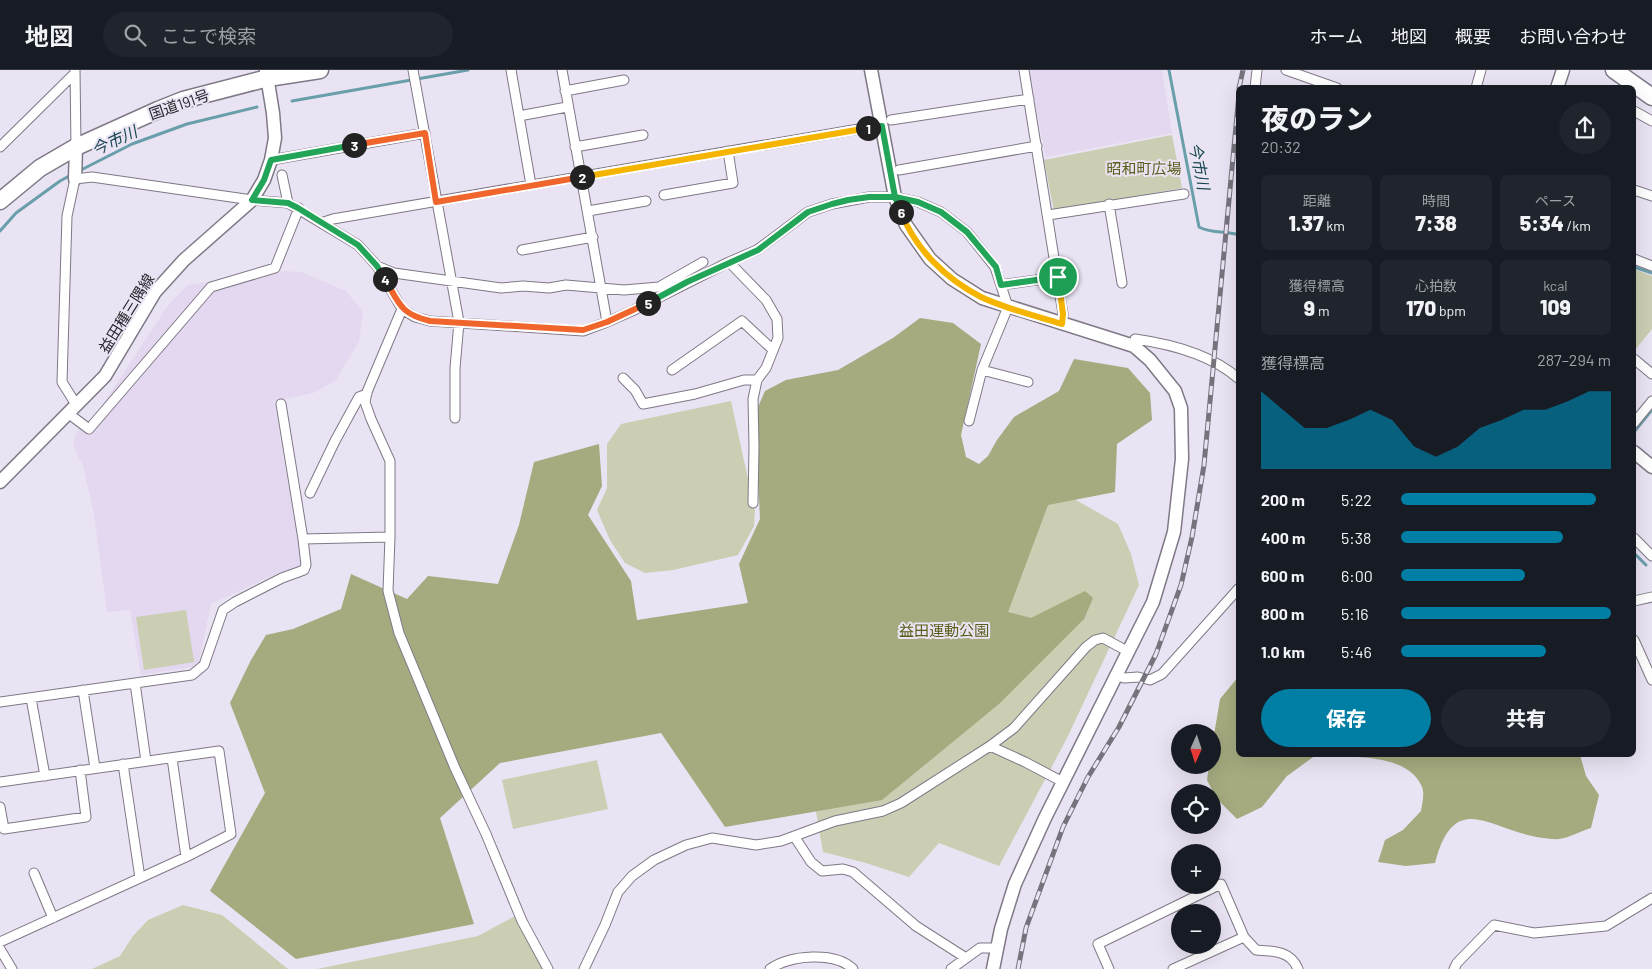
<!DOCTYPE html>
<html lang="ja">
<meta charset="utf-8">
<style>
body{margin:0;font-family:Barlow,"Noto Sans JP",sans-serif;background:#20242c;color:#f1f3f6;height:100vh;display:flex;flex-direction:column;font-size:19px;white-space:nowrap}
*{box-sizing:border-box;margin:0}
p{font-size:16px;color:#9ea1a6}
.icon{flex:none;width:28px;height:28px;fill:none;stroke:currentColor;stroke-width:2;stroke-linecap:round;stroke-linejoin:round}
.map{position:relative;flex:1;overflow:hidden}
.sheet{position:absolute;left:1236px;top:15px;width:400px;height:672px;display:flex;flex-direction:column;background:#171b24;border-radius:8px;box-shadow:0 5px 20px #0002}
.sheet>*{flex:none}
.needle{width:32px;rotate:183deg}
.buttons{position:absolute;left:1171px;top:654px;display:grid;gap:10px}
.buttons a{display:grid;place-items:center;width:50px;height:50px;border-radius:50%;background:#171b24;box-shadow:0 5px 20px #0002;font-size:25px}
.pin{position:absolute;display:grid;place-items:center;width:42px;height:42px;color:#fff;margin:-21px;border:2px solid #fff;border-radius:50%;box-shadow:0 1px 5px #0007}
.km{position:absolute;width:25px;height:25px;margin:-12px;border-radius:50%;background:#222;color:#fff;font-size:14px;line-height:25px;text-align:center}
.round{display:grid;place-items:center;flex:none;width:52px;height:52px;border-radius:26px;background:#20242c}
.headline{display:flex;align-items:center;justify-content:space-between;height:85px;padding:0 25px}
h1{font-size:28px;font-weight:800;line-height:38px}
.metrics{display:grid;grid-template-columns:repeat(3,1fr);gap:8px;height:85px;padding:5px 25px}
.metrics div{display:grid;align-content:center;border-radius:8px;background:#20242c;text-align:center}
.metrics b{font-size:21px;font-weight:800}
.metrics small{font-size:14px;font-weight:400}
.metrics p{font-size:14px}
.chart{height:140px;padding:10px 25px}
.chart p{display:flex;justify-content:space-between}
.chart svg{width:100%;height:90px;margin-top:5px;fill:#007ea4;opacity:.7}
.cta{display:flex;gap:10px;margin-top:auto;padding:10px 25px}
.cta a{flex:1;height:58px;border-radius:30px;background:#007ea4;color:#fff;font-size:20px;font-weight:800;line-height:58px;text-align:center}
.cta a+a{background:#20242c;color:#f1f3f6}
ul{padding:0 25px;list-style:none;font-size:16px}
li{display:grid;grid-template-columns:80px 60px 1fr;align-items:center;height:38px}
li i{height:12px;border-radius:6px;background:#007ea4}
header{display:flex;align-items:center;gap:30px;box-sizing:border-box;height:70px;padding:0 25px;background:#171b24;border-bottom:1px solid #363941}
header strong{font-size:24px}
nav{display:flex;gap:28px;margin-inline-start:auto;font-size:18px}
.search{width:350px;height:45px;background:#20242c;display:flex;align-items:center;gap:12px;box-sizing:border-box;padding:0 18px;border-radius:28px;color:#9ea1a6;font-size:19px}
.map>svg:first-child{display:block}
.built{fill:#e3d8ef}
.green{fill:#cbceb2}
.forest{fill:#a5aa7f}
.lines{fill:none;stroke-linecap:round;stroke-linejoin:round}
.stream{stroke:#699eab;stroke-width:3}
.street-casing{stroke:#7f7886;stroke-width:11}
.secondary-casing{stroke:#7f7886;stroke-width:15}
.highway-casing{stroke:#7f7886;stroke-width:19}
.street{stroke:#fff;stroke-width:9}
.secondary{stroke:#fff;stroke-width:12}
.highway{stroke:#fff;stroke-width:16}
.rail-casing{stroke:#77737d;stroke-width:5}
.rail{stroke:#eae3f3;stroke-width:3;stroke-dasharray:9;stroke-linecap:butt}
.split-1-casing{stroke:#fff;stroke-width:10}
.split-2-casing{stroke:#fff;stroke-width:10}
.split-3-casing{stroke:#fff;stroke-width:10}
.split-4-casing{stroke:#fff;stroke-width:10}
.split-5-casing{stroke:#fff;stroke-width:10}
.split-6-casing{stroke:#fff;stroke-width:10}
.split-7-casing{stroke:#fff;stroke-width:10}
.split-1{stroke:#22a559;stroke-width:6}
.split-2{stroke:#f5b400;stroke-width:6}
.split-3{stroke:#f0652b;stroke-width:6}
.split-4{stroke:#22a559;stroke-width:6}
.split-5{stroke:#f0652b;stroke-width:6}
.split-6{stroke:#22a559;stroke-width:6}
.split-7{stroke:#f5b400;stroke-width:6}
.labels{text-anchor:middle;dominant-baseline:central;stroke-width:4;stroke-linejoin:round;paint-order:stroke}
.street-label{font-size:15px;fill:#28262c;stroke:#eae3f3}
.park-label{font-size:15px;fill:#585d18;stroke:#eae3f3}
.water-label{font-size:16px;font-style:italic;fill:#164650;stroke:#eae3f3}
</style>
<header>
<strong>地図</strong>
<div class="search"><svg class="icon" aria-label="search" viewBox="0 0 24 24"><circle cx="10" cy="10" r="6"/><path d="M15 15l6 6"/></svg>ここで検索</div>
<nav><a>ホーム</a><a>地図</a><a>概要</a><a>お問い合わせ</a></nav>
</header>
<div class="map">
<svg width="1652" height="899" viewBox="0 0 1652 899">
<rect width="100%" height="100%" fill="#eae3f3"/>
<!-- built -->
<path class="built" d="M1028,0h134l10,63 -126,24z
M277,201l24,1 45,19 17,21 -4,30 -24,39 -22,12 -39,8 28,166 -24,6 -67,31 -13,62 -57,9 -11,-65 -23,2 -13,-98 -11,-48 -10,-20 3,-13 19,-17 74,-112 19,-19z"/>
<!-- green -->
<path class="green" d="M1172,65l10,53 -128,23 -10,-51z
M1634,199l18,7v53l-17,21z
M731,331l24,110 -1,15 -16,29 -65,15 -28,3 -20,-10 -15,-23 -13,-30 10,-22v-44l14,-20z
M945,380l41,28 69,10 63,36 13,30 8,31 -72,153 -68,128 -60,-23 -30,34 -43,-14 -43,-11 -51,-293z
M186,540l8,52 -50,8 -8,-53z
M597,690l11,49 -95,20 -11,-49z
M183,835l39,10 66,54h-196l28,-13 13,-20 15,-16z
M515,846l28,53h-226l161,-33z"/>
<!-- forest -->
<path class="forest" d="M920,248l33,5 28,21 -20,91 5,22 13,7 9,-8 9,-16 17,-23 45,-26 15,-32 54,9 22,25 2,27 -35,24 -2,48 -67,13 -40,107 23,6 54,-27 8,7 -9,21 -85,85 -117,96 -157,27 -64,-94 -161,30 -60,55 34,106 -178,35 -86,-68 55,-98 -35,-90 21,-43 15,-25 27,-6 48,-20 10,-35 56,25 21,-23 70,8 21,-59 15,-63 65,-18 3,42 -14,29 43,66 6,39 111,-17 -9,-39 21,-45 -5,-105 10,-23 21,-11 52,-10 55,-32z
M1239,606v79h77l-29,21 -25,31 -25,12 -21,-21 -9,-18 2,-15h3l1,-24 7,-42z
M1327,685h253l6,21 13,19 -8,33c-10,3 -22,10 -32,11 -5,1 -11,-1 -16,-1 -51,-6 -88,-52 -108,25l-29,3 -28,-4 7,-22 18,-10 18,-19c1,-7 4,-17 1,-24 -13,-33 -66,-29 -95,-32z"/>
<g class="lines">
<!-- stream -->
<path class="stream" d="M1169,0l30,157c12,7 26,3 40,8
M292,31l176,-31
M79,101l53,-27 55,-20 70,-17
M0,161l16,-18 44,-32 11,-6
M1634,197l18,6
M1634,362l18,-22
M1634,483l12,12"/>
<defs>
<path id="street" d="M75,0l1,77
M413,0l46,252 -4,46v50
M511,0l20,115
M562,0l45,252
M1024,0l39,244 -1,10
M1286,0l51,18
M1255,18l2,-18
M1476,18l5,-18
M565,21l59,-11
M1634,41l18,10
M519,46l48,-9
M891,50l138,-21
M0,77l75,-74
M575,77l68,-12
M271,90l154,-27
M899,100l138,-24
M282,105l6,28
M1634,120l18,6
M664,125l69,-12 -5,-32
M1109,134l13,79
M588,141l58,-10
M1048,145l136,-21
M321,153l12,-4 549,-94
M522,180l71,-13
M1634,189l18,7
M729,192l37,38 11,19 1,19 -12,30 -9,12 -4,19 1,48 -1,56
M377,196l17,7 107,15 22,-2 26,2 17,-3 58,5 35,-3 44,-25
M1001,215l57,-8
M402,239l-35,83 -2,10 6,17 19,42v76l-2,54 11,42 56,135 31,66 36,87 26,48
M1134,276l1,-7c36,5 76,15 104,40
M1634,289l18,15
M672,300l70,-49 31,29
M982,300l46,12
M623,308l12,12 8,14 52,-10 49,-14h13
M281,334l22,135
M77,336l-15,-24 5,-166 8,-37 17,-2 160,23 36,3 70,42 19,21 25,43 13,8 15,4 153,10 24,-9 25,-11 97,-49 28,-12 51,-38 24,-8 37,-7h26l23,5 23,10 26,20 28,35 13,40 -26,63 -13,51
M69,344l20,15 122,-142 64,-19 24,-60
M1634,353l18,-22
M310,423l25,-52 24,-44 8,-3
M1634,468l18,18
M1634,531l18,-4
M1634,570l18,40
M1117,606l7,2 14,-1 12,3 12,-6 77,-86
M135,613l11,78
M83,620l12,78
M31,628l14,78
M0,632l192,-27 12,-10 19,-55 12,-8 47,-24 22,-8 2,-5 -3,-26 87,-2
M990,676l24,-18 72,-81 9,-7 8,-2 26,14
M172,688l14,99
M123,694l17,114
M0,712l219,-31 12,83 -45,23 -186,85
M0,737l4,22 82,-12 -6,-47
M794,766l17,26 11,9 21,-2 10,3 63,54 50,32
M34,803l19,45
M0,879l12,20
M584,899l21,-44 13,-33 14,-16 22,-16 32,-15 26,-7 44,7 25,-4 54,-20 48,-10 18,-8 89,-57 35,16 38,20
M770,899c20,-14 65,-18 83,0
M951,899l29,-21h16
M1109,899l-11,-25 123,-60 23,53 12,13c18,1 35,1 42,19
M1173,899l71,-32
M1454,899l3,-6 37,-38 40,8 72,-7 46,-28"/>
<path id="secondary" d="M871,0l24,127 11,28 24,34 22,20 30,19 152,48 16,14 25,31 6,17 1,51 -8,73 -21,70 -108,216 -30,66 -14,45 -8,40
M1557,18l6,-18
M75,109l1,-32
M1634,382l18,15
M0,412l105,-106 50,-84 29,-32 68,-60 12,-20 7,-20 4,-22 -2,-25 -7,-43"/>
<path id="highway" d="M1614,0l38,27
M0,131l40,-33 36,-21 82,-37 25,-10 85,-22 52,-8"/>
</defs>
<!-- street casing -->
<use href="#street" class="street-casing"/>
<!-- secondary casing -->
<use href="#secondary" class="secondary-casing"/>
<!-- highway casing -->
<use href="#highway" class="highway-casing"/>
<!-- street -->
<use href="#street" class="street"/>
<!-- secondary -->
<use href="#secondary" class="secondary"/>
<!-- highway -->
<use href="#highway" class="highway"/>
<defs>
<path id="rail" d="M1239,18l4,-18
M1018,899l8,-41 37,-101 25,-50 31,-50 37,-73 25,-69 11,-48 12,-72 35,-371"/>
</defs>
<!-- rail casing -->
<use href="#rail" class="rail-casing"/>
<!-- rail -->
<use href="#rail" class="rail"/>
</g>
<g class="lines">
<defs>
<path id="split-1" d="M868,58l14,-2 13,71 23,5 23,10 26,20 29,35 5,18 57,-8"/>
<path id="split-2" d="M582,107l286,-49"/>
<path id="split-3" d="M354,75l71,-12 11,69 146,-25"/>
<path id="split-4" d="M354,75l-83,15 -7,20 -12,20 36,3 10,5 60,37 19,21 8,13"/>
<path id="split-5" d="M385,209c14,24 15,35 45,42l153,9 24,-8 41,-19"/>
<path id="split-6" d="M648,233l39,-21 71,-32 50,-38 24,-8 16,-4 21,-3h26l6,15"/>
<path id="split-7" d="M901,142c14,37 45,67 80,85 22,11 56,19 81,27l1,-10 -5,-37"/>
</defs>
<!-- split-1 casing -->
<use href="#split-1" class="split-1-casing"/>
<!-- split-2 casing -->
<use href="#split-2" class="split-2-casing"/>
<!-- split-3 casing -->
<use href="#split-3" class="split-3-casing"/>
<!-- split-4 casing -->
<use href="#split-4" class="split-4-casing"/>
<!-- split-5 casing -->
<use href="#split-5" class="split-5-casing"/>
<!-- split-6 casing -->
<use href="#split-6" class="split-6-casing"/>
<!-- split-7 casing -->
<use href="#split-7" class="split-7-casing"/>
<!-- split-1 -->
<use href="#split-1" class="split-1"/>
<!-- split-2 -->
<use href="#split-2" class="split-2"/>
<!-- split-3 -->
<use href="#split-3" class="split-3"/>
<!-- split-4 -->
<use href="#split-4" class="split-4"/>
<!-- split-5 -->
<use href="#split-5" class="split-5"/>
<!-- split-6 -->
<use href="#split-6" class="split-6"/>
<!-- split-7 -->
<use href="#split-7" class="split-7"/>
</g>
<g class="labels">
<!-- street labels -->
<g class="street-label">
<text transform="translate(179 34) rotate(-19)">国道191号</text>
<text transform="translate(126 243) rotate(-58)">益田種三隅線</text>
</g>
<!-- park labels -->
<g class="park-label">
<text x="1144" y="98">昭和町広場</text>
<text x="944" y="560">益田運動公園</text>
</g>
<!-- water labels -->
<g class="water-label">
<text transform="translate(114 70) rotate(-25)">今市川</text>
<text transform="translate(1200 96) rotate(79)">今市川</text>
</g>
</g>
</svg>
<div class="buttons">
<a><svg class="needle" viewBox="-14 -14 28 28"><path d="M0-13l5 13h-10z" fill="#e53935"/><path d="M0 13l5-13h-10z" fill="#9ea1a6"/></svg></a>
<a><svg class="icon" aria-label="locate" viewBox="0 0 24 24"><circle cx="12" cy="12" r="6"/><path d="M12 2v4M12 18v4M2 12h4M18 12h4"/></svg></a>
<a>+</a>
<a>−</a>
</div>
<div class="pin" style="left:1058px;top:207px;background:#1e9e55"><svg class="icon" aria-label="arrive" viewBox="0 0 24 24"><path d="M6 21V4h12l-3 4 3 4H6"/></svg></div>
<b class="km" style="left:868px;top:58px">1</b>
<b class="km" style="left:582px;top:107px">2</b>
<b class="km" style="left:354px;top:75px">3</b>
<b class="km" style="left:385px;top:209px">4</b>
<b class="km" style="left:648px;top:233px">5</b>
<b class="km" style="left:901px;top:142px">6</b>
<section class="sheet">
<div class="headline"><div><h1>夜のラン</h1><p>20:32</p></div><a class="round"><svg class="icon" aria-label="share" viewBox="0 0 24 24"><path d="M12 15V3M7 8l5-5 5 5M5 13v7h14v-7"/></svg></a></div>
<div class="metrics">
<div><p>距離</p><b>1.37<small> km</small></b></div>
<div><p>時間</p><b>7:38</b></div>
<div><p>ペース</p><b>5:34<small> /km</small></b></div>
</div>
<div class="metrics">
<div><p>獲得標高</p><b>9<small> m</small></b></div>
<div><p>心拍数</p><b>170<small> bpm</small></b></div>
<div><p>kcal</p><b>109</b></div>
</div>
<div class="chart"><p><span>獲得標高</span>287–294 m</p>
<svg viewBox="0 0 160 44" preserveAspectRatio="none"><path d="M0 44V6L10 15L20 24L30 24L40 20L50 15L60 20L70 33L80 38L90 33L100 24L110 20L120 15L130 15L140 11L150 6L160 6V44z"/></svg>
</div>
<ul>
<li><b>200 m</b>5:22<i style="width:93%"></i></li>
<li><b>400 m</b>5:38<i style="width:77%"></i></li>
<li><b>600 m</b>6:00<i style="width:59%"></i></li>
<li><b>800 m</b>5:16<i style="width:100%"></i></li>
<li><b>1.0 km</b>5:46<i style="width:69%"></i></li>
</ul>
<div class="cta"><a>保存</a><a>共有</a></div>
</section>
</div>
